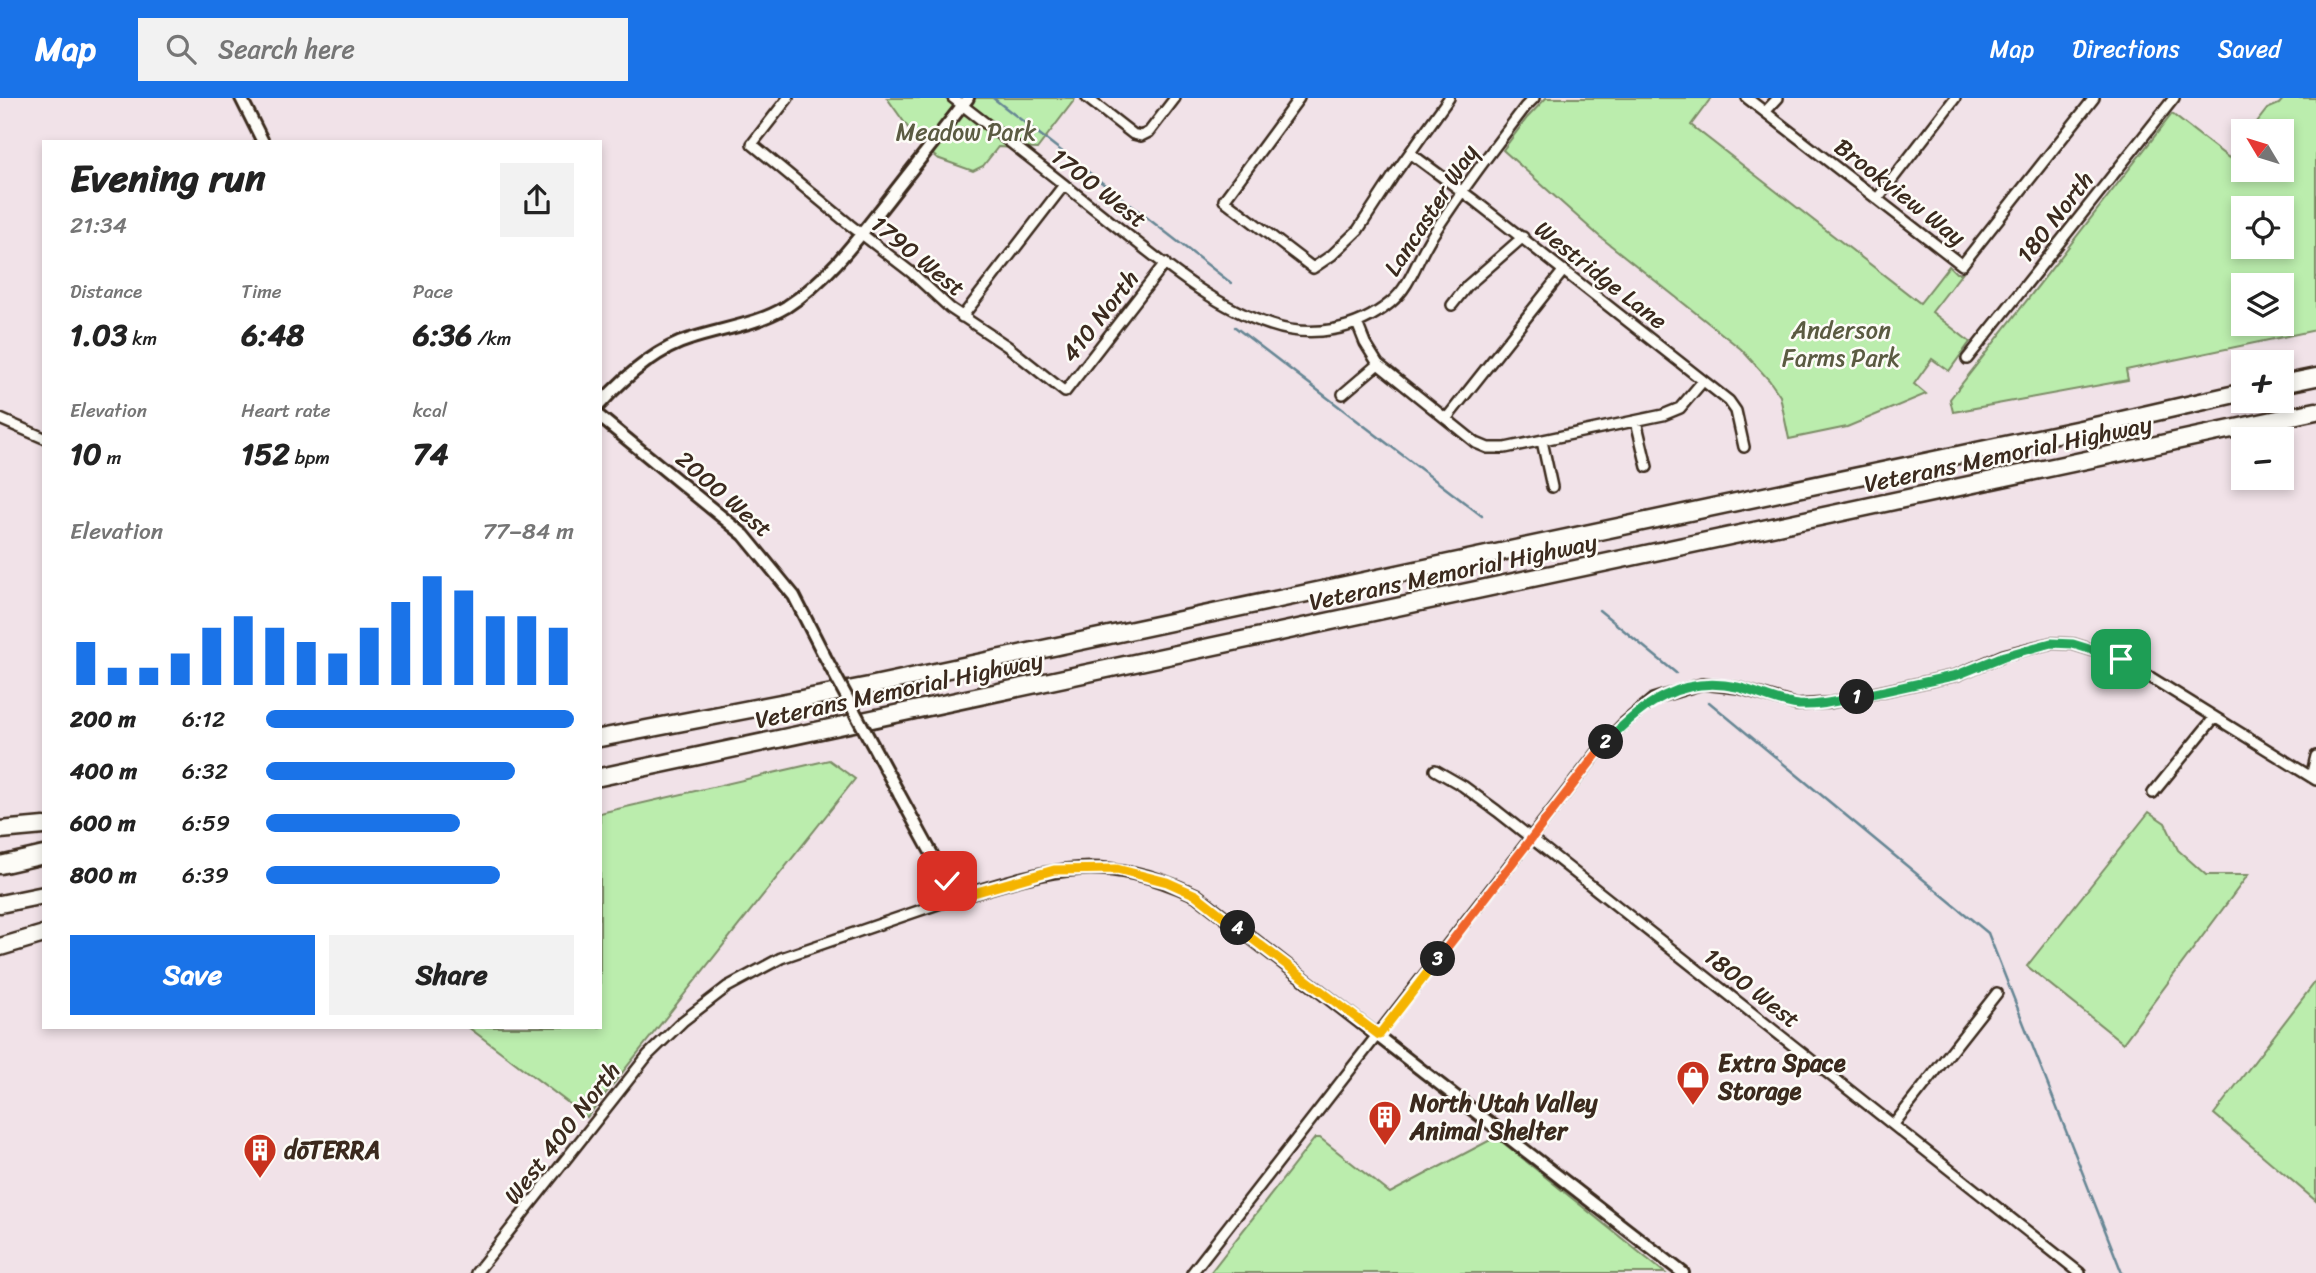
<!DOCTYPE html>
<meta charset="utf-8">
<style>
body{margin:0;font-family:Sriracha,sans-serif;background:#f2f2f2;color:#222;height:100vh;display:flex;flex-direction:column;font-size:26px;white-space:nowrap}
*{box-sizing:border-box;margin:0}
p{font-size:23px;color:#767676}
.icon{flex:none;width:38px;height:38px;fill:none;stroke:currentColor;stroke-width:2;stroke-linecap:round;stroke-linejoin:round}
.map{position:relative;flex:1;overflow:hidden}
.side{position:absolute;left:42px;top:42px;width:560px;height:889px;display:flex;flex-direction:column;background:#fff;border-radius:0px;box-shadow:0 4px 10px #0003}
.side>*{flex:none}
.needle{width:46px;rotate:308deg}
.buttons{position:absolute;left:2231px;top:21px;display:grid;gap:14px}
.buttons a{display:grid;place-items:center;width:63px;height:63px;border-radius:0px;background:#fff;box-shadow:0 4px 10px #0003;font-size:35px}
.pin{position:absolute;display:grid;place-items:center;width:60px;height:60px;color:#fff;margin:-30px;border-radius:14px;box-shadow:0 4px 10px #0006}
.km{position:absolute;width:35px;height:35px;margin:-18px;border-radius:50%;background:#222;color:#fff;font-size:19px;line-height:35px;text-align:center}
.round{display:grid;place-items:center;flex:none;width:74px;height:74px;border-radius:0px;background:#f2f2f2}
.head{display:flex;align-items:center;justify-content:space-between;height:119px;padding:0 28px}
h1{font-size:38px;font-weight:700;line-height:52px}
.metrics{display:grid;grid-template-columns:repeat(3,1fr);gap:10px;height:119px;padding:7px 28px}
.metrics div{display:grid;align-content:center}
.metrics b{font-size:30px;font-weight:700}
.metrics small{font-size:19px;font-weight:400}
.metrics p{font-size:19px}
.chart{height:196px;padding:14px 28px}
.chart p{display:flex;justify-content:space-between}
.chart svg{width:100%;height:126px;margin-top:7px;stroke:#1a73e8;stroke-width:6}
.primary-button{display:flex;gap:14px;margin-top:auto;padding:14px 28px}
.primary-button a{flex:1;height:80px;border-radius:0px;background:#1a73e8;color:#fff;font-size:28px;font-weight:700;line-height:80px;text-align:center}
.primary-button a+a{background:#f2f2f2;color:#222}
ul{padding:0 28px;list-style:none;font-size:23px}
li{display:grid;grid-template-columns:112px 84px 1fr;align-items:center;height:52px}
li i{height:18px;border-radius:9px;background:#1a73e8}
header{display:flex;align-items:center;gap:42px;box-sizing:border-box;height:98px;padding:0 35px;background:#1a73e8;color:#fff}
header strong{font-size:33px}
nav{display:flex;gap:38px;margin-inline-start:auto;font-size:24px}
.search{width:490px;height:63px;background:#f2f2f2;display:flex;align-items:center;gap:18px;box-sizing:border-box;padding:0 24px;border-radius:0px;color:#767676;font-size:26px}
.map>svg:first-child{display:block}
.green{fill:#bbedad;stroke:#7b8c66;stroke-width:2;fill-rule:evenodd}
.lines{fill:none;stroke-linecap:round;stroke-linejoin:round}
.stream{stroke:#668694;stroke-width:2.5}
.minor-casing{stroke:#3b2a1e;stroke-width:14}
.tertiary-casing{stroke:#3b2a1e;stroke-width:16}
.motorway-casing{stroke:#3b2a1e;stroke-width:21}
.minor{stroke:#fdfcf7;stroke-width:9}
.tertiary{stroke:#fdfcf7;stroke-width:10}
.motorway{stroke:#fdfcf7;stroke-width:16}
.tertiary-bridge-casing{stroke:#3b2a1e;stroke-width:16;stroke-linecap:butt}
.tertiary-bridge{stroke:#fdfcf7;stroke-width:10}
.split-1-casing{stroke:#fff;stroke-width:14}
.split-2-casing{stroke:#fff;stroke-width:14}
.split-3-casing{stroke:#fff;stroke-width:14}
.split-4-casing{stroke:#fff;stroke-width:14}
.split-5-casing{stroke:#fff;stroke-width:14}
.split-1{stroke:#22a559;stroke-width:9}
.split-2{stroke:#22a559;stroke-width:9}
.split-3{stroke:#f0652b;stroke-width:9}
.split-4{stroke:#f5b400;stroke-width:9}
.split-5{stroke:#f5b400;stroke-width:9}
.labels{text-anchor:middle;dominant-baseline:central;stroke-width:5;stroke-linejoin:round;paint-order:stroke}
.park-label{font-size:24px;fill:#5b5b42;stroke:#fdfcf7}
.street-label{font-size:24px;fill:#3b2a1e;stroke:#fdfcf7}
.poi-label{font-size:24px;font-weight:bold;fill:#3b2a1e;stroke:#fdfcf7;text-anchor:start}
</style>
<header>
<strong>Map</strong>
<div class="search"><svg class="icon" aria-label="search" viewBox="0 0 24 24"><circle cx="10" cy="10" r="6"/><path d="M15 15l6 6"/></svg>Search here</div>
<nav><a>Map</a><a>Directions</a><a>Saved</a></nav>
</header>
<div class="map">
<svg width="2316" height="1175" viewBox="0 0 2316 1175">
<rect width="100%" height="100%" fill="#f1e2e8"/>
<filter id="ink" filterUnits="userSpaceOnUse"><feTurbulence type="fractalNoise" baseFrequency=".0143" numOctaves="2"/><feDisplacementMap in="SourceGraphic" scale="14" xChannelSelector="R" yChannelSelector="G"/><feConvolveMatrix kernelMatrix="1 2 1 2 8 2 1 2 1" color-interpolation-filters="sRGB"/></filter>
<g filter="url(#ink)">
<!-- green -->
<path class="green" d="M887,0h187l1,1 -38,50 -39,-2 -15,19 -10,5 -36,-13 -18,-15z
M1546,0h165l-20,27 229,178 29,-37 7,7h6l-30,39 38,30 -21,29 -17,-12 -18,25 12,10 -79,33 -58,12 -9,-43 -11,-16 -28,-31 -142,-113 -96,-86 24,-32z
M2284,0h32v232l-190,40 2,10 -175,32 -3,-13 222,-285 57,44 14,-18 1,30h38v-39h-32l17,-22 12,-5zM2244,110h38v39h-38zM2244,187h38v39h-38z
M829,662l26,19 -268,338 -119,-90h132v-214z
M2149,714l16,11 13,27 28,25h42l-125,168 -96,-77z
M2316,883v220l-102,-87z
M1496,1039l169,136h-455l105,-135h5l70,55z"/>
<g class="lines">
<!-- stream -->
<path class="stream" d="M993,0l238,185
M1235,229l247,189
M1599,512l77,63
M1709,604l279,231 134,340"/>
<defs>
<path id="minor" d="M788,0l-36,46 98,81 62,48 38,35 57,38 58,46 100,-129
M953,0c53,41 106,82 158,124 49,38 100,84 160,103 41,14 86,5 119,-22 22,-18 27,-45 42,-67 29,-45 61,-87 93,-129l9,-9
M1087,0l46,36 8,2 8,-4 26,-34
M1299,0l-75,102 89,68 19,-13 26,-25 36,-55 55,-77
M1747,0l215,167 132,-167
M1765,14l13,-14
M1410,55l65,48 254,200 7,10 8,36
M1877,101l78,-101
M1452,207l15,-19 56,-49
M962,219l102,-132
M1357,225l8,20 13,21 98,79 12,5h17l158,-33 17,-7 23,-27
M1967,261l207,-261
M1343,296l35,-30
M0,321l44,19
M1446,321l118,-149
M1636,323l11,46
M1542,343l10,46
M1435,672l28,16 34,25 583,462
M2311,679l5,-21
M2153,695l61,-75
M1894,1026l103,-131
M476,1175l172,-218 35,-34 44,-34 54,-29 175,-60
M1192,1175l411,-528 20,-21 30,-25 49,-15 37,4 58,17 32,-2 128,-28 47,-20 47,-12 22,1 48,15 195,121"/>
<path id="tertiary" d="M241,0l22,44
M600,306c24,-26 56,-55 90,-65 33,-11 66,-14 96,-32 42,-27 73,-70 103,-108 26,-34 53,-67 79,-101
M600,319l144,118 50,61 30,59
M899,696l57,104c94,-29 145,-47 240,-3l487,378"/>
<path id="motorway" d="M2282,286l34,-7
M600,640l269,-52 1235,-262 140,-32
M600,679l1716,-366
M0,732l44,-4
M0,767l44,-10
M0,806l44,-9
M0,849l44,-13"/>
</defs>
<!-- minor casing -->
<use href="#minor" class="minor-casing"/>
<!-- tertiary casing -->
<use href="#tertiary" class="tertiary-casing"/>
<!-- motorway casing -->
<use href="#motorway" class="motorway-casing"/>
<!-- minor -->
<use href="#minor" class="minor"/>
<!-- tertiary -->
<use href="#tertiary" class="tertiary"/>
<!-- motorway -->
<use href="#motorway" class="motorway"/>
<defs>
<path id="tertiary-bridge" d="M824,557l75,139"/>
</defs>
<!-- tertiary-bridge casing -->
<use href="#tertiary-bridge" class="tertiary-bridge-casing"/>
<!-- tertiary-bridge -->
<use href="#tertiary-bridge" class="tertiary-bridge"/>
</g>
</g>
<g class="lines" filter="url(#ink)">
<defs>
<path id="split-1" d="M1857,599l100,-22 47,-19 47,-13 22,1 48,15"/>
<path id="split-2" d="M1606,644c37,-38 75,-67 131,-55 21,5 41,16 62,18 20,1 39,-4 58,-8"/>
<path id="split-3" d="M1438,861l168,-217"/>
<path id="split-4" d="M1238,830l141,107 59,-76"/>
<path id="split-5" d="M947,783l9,17 98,-28 63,-1 50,13 29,13 42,33"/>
</defs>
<!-- split-1 casing -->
<use href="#split-1" class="split-1-casing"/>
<!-- split-2 casing -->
<use href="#split-2" class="split-2-casing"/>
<!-- split-3 casing -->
<use href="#split-3" class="split-3-casing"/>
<!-- split-4 casing -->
<use href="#split-4" class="split-4-casing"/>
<!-- split-5 casing -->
<use href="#split-5" class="split-5-casing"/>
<!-- split-1 -->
<use href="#split-1" class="split-1"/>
<!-- split-2 -->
<use href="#split-2" class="split-2"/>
<!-- split-3 -->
<use href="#split-3" class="split-3"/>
<!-- split-4 -->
<use href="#split-4" class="split-4"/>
<!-- split-5 -->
<use href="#split-5" class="split-5"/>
</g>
<!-- icons -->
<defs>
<symbol id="shop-pin" viewBox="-11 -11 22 30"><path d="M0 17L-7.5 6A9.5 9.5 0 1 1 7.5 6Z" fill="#c8321e" stroke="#fdfcf7"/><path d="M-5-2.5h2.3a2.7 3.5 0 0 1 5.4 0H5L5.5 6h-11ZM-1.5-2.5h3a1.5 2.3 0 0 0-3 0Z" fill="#fff"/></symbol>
<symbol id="building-pin" viewBox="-11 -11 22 30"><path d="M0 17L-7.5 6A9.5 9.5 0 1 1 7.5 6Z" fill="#c8321e" stroke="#fdfcf7"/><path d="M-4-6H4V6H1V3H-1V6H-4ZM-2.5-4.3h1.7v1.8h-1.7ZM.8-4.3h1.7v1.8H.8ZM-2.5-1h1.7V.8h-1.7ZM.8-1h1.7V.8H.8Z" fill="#fff"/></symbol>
</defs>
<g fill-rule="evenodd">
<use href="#shop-pin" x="1674" y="960" width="38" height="52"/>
<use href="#building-pin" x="1366" y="1000" width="38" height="52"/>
<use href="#building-pin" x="241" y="1033" width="38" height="52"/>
</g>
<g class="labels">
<!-- park labels -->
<g class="park-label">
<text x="966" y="34">Meadow Park</text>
<text x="1841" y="232">Anderson<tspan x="1841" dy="28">Farms Park</tspan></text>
</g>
<!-- street labels -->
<g class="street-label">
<text transform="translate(1099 90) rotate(38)">1700 West</text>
<text transform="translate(1900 94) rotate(38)">Brookview Way</text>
<text transform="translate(1431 112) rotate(-57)">Lancaster Way</text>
<text transform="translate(2055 119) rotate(-52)">180 North</text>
<text transform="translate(918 158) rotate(39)">1790 West</text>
<text transform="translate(1601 177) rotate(38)">Westridge Lane</text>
<text transform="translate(1100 218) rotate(-52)">410 North</text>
<text transform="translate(2008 356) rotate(-12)">Veterans Memorial Highway</text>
<text transform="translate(724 396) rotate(41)">2000 West</text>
<text transform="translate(1453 474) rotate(-12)">Veterans Memorial Highway</text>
<text transform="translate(899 592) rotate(-12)">Veterans Memorial Highway</text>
<text transform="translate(1752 890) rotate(38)">1800 West</text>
<text transform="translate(562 1035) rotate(-52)">West 400 North</text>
</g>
<!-- poi labels -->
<g class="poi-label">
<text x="1718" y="965">Extra Space<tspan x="1718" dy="28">Storage</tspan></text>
<text x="1410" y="1005">North Utah Valley<tspan x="1410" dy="28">Animal Shelter</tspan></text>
<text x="284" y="1052">dōTERRA</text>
</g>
</g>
</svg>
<div class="buttons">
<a><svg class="needle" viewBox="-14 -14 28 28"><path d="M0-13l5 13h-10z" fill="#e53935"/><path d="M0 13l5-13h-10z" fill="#767676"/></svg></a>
<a><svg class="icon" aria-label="locate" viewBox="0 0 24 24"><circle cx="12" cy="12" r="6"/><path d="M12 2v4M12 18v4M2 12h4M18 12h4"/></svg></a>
<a><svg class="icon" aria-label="layers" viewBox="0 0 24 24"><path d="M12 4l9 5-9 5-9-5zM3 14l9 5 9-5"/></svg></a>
<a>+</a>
<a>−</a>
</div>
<div class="pin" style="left:2121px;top:561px;background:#1e9e55"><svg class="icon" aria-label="arrive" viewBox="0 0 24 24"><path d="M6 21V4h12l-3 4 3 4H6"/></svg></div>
<div class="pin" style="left:947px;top:783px;background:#d93025"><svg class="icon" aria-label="check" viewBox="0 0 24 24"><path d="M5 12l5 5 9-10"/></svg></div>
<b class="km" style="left:1857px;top:599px">1</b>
<b class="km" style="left:1606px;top:644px">2</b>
<b class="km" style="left:1438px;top:861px">3</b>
<b class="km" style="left:1238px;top:830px">4</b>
<section class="side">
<div class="head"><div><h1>Evening run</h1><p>21:34</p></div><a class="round"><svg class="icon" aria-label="share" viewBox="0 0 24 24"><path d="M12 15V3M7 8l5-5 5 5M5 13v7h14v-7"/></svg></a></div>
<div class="metrics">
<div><p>Distance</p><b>1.03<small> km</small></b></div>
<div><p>Time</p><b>6:48</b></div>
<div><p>Pace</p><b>6:36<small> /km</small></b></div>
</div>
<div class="metrics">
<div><p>Elevation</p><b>10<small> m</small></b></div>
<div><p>Heart rate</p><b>152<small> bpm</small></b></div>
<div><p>kcal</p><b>74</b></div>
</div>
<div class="chart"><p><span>Elevation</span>77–84 m</p>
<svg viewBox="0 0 160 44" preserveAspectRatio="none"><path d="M5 44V29M15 44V38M25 44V38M35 44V33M45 44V24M55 44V20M65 44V24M75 44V29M85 44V33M95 44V24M105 44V15M115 44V6M125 44V11M135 44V20M145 44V20M155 44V24"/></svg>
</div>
<ul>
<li><b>200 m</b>6:12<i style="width:100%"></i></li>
<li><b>400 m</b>6:32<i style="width:81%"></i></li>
<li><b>600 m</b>6:59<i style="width:63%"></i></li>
<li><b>800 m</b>6:39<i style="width:76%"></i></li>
</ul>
<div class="primary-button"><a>Save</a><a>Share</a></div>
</section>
</div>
